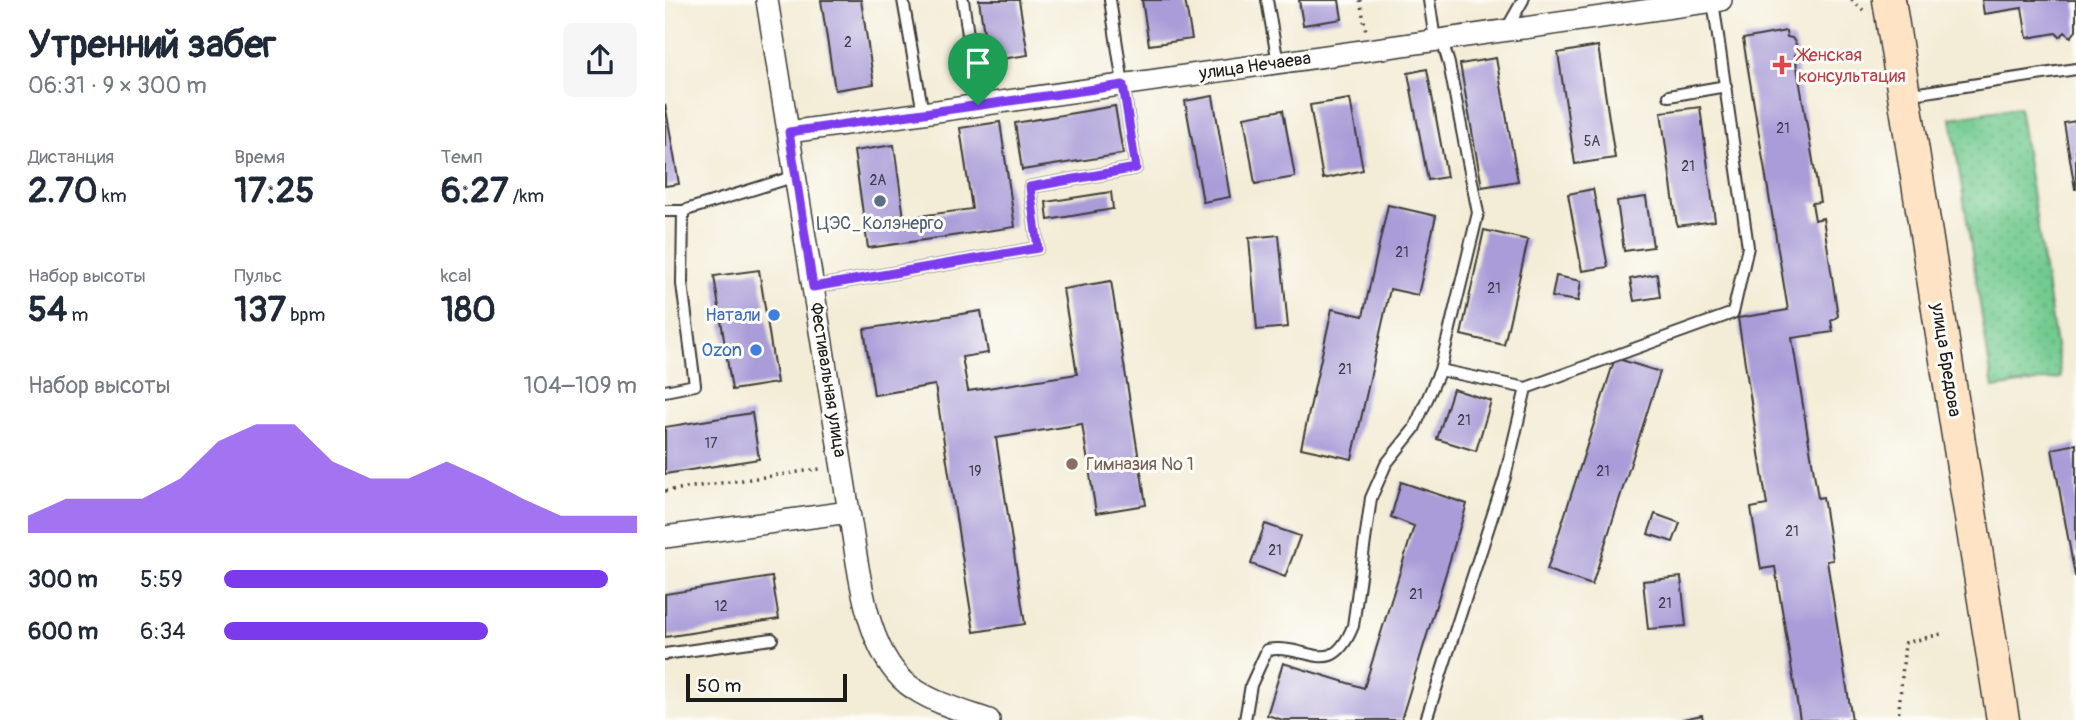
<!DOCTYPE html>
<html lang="ru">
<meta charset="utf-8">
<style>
body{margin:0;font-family:Pangolin,sans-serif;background:#f6f6f7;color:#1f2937;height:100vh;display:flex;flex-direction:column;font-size:26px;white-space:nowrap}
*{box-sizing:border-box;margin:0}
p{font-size:23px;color:#747a83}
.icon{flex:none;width:38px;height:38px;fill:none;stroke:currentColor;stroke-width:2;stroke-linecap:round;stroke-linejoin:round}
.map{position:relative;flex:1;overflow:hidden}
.sheet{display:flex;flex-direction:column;background:#fff;width:665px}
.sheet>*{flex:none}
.scale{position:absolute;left:21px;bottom:18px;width:161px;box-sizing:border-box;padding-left:7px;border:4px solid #1c1c1c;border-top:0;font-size:19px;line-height:24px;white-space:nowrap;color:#1c1c1c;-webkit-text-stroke:5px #fdfcf7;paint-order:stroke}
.pin{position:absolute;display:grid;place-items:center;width:60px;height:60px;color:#fff;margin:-72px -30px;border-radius:50% 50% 50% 0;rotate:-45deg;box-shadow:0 0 7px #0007}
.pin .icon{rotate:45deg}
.round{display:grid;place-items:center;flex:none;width:74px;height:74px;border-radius:10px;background:#f6f6f7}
.overview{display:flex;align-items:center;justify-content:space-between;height:119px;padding:0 28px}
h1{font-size:38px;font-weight:700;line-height:52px}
.metrics{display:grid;grid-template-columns:repeat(3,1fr);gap:10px;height:119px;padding:7px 28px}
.metrics div{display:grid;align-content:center}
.metrics b{font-size:35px;font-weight:700}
.metrics small{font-size:19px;font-weight:400}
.metrics p{font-size:19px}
.chart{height:196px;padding:14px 28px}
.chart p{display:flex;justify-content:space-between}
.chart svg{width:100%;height:126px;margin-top:7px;fill:#7c3aed;opacity:.7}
ul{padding:0 28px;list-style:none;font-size:23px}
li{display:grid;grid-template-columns:112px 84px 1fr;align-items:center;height:52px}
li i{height:18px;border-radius:9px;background:#7c3aed}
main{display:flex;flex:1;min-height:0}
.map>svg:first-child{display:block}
.grass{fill:url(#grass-dots);stroke:#477356;stroke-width:2}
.building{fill:#a99cd8}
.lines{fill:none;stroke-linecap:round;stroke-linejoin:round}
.lane-casing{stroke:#3c3b38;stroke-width:14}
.street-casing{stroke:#3c3b38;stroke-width:24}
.secondary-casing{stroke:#3c3b38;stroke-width:35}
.path{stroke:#3c3b38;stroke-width:3.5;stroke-dasharray:2 5;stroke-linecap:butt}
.lane{stroke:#fff;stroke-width:10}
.street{stroke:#fff;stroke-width:21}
.secondary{stroke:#fee4c5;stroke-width:32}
.route-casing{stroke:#fff;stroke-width:14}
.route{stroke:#7c3aed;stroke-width:9}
.health-dot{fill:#e0444e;stroke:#fdfcf7;stroke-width:2.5}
.service-dot{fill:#5c6f8a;stroke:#fdfcf7;stroke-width:2.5}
.shop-dot{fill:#3f7fe0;stroke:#fdfcf7;stroke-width:2.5}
.education-dot{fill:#8d6e63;stroke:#fdfcf7;stroke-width:2.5}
.labels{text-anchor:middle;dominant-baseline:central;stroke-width:6;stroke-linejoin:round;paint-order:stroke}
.number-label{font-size:14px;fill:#3f3c4b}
.health-label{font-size:18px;fill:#be3a42;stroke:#fdfcf7;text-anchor:start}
.street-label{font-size:18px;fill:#1c1c1c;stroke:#fdfcf7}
.service-label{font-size:18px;fill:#4e5e75;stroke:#fdfcf7}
.shop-label{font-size:18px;fill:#366cbe;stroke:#fdfcf7;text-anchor:end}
.education-label{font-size:18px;fill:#785e54;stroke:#fdfcf7;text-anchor:start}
</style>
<main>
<section class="sheet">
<div class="overview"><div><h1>Утренний забег</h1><p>06:31 · 9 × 300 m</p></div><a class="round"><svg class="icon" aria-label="share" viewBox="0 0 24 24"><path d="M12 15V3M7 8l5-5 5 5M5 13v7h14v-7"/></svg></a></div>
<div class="metrics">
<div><p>Дистанция</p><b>2.70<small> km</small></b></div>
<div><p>Время</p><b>17:25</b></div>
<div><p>Темп</p><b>6:27<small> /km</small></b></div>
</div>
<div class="metrics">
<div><p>Набор высоты</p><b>54<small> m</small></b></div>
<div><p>Пульс</p><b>137<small> bpm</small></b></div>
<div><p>kcal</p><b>180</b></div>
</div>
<div class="chart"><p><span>Набор высоты</span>104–109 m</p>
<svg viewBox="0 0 160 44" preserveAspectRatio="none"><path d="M0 44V38L10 32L20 32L30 32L40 25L50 12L60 6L70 6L80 19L90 25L100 25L110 19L120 25L130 32L140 38L150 38L160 38V44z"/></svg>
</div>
<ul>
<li><b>300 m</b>5:59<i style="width:93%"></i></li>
<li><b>600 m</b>6:34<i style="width:64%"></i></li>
</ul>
</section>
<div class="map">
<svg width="1411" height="720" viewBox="0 0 1411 720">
<defs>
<pattern id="grass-dots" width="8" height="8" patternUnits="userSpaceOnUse" patternTransform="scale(1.75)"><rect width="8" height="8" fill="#72ca8f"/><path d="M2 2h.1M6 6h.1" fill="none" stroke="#62ad7b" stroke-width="1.8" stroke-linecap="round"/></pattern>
</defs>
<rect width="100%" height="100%" fill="#fdfcf7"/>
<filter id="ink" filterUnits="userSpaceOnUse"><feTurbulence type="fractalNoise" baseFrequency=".0143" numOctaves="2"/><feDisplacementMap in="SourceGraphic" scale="14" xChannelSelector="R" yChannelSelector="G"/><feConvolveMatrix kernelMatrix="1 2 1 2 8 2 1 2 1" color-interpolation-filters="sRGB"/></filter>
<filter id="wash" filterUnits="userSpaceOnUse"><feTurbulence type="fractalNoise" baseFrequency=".00686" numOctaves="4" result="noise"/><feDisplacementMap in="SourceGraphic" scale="28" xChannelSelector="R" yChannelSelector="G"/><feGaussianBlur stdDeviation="1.57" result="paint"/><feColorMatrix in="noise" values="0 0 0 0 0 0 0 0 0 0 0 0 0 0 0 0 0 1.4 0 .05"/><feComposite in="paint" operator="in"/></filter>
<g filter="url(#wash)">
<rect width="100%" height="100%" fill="#f3ecd6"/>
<!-- grass -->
<path class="grass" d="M1354,107l42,271 -68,10 -42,-270z"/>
<g id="blocks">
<!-- building -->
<path class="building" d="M156,0h40l13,84 -39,6z
M314,0h40l9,55 -40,6z
M477,0h43l7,39 -43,6z
M634,0h40l3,19 -39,6z
M1317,0h94v31l-5,6 -6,-5 -5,5 -4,-4 -29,5 -5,-30 -38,6z
M1121,31l1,6 5,1 4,6 2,10 -3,1 25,147 -8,1 3,17 8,-2 15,98 -7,5 2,11 -41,6 26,160 5,-1 10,63 -6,1 25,159h-52l-25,-153 -14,2 -10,-61 16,-3 -29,-187 50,-8 -45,-271z
M933,46l17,112 -40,6 -17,-111z
M831,58l22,123 -36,6 -22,-123z
M762,69l20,108 -19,3 -20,-107z
M548,96l17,101 -27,5 -18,-101z
M685,99l13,71 -40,9 -13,-74z
M0,104l14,80 -14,2z
M450,106l8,48 -101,16 -7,-47z
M1035,107l15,114 -38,5 -16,-114z
M618,110l12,67 -40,7 -11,-67z
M1411,121v68h-1l-11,-66z
M335,122l15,105 -147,21 -14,-97 40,-6 10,73 68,-9 -12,-81z
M928,189l15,78 -26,4 -14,-77z
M446,192l2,17 -65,11 -2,-18z
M981,197l7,50 -29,4 -7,-50z
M723,205l48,11 -18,79 -28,-6 -38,170 -51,-11 31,-139 31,7z
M819,230l44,10 -24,105 -43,-10z
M614,235l9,92 -31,3 -8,-92z
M94,270l18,113 -45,7 -18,-114z
M992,274l3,23 -26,4 -4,-22z
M891,276l25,5 -3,20 -26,-4z
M446,281l35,224 -50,8 -14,-89 -86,14 29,186 -51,8 -39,-247 -61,10 -10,-66 117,-18 7,42 -26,4 6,34 109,-17 -14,-85z
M950,358l45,14 -68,213 -45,-15z
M788,389l38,12 -15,50 -39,-12z
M87,413l7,46 -94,15v-47z
M1411,444v132h-1l-23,-127z
M736,482l66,22 -66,216h-118l-16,-5 16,-52 81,25 50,-162 -23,-9z
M990,514l25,9 -7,19 -25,-8z
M600,524l35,12 -15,41 -34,-13z
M107,577l7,42 -114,18v-43z
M1016,577l5,49 -38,3 -5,-48z
M1037,715l1,5h-19l-1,-1z"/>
</g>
</g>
<g filter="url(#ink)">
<use href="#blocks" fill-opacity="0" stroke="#3c3b38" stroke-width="2"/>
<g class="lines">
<defs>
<path id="lane" d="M238,0l20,113
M298,0l15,105
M602,0l11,63
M764,0l6,40
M841,30l17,-30
M1241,95l170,-26
M1004,96l57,-10
M0,211h18
M148,287l225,-39 -8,-61 106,-19 -26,-168
M775,370l38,-157 -29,-149 -7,-24
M0,391l30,-6 -13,-101 1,-73 113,-35
M0,654l107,-15
M580,720l6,-35 16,-35c42,-7 64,31 86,-24l18,-128 15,-34 28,-35 26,-59 86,18 207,-75 15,-66 -35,-246
M761,720l79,-243 21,-89"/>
<path id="street" d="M102,0l82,512
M124,132l932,-132
M0,537l184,-25c10,54 15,145 65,177 23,15 49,22 75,31"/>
<path id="secondary" d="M1224,0l114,720"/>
</defs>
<!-- lane casing -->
<use href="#lane" class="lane-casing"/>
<!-- street casing -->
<use href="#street" class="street-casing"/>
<!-- secondary casing -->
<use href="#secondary" class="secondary-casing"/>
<!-- path -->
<path class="path" d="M695,0l6,31
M1186,0l12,10
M0,491l155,-22
M1233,720l7,-77 40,-10"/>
<!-- lane -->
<use href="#lane" class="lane"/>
<!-- street -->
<use href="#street" class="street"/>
<!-- secondary -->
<use href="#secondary" class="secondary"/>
</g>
</g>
<g class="lines" filter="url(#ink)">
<defs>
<path id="route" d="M458,85l13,83 -106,19 8,61 -225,39 -24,-155z"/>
</defs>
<!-- route casing -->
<use href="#route" class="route-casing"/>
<!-- route -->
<use href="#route" class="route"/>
</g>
<!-- markers -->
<path class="health-dot" d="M1113.5 54.5h7v7h7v7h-7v7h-7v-7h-7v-7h7z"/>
<circle class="service-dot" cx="215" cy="201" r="7"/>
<g class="shop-dot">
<circle cx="109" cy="315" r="7"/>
<circle cx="91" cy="350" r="7"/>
</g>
<circle class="education-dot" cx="407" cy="464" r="7"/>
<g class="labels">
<!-- number labels -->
<g class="number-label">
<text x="183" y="42">2</text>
<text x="1118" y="128">21</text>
<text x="927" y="141">5А</text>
<text x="1023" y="166">21</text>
<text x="213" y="180">2А</text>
<text x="737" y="252">21</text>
<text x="829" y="288">21</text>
<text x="680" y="369">21</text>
<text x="799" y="420">21</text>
<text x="46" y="443">17</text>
<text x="310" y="471">19</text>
<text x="938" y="471">21</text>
<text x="1127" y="531">21</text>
<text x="610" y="550">21</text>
<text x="751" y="594">21</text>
<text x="1000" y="603">21</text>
<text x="56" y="606">12</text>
</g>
<!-- health labels -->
<g class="health-label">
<text x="1133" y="55">Женская<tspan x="1133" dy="21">консультация</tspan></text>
</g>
<!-- street labels -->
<g class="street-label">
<text transform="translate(590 66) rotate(-8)">улица Нечаева</text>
<text transform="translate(1281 360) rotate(81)">улица Бредова</text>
<text transform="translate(163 380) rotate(81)">Фестивальная улица</text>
</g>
<!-- service labels -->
<g class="service-label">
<text x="215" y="223">ЦЭС_Колэнерго</text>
</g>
<!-- shop labels -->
<g class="shop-label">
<text x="95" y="315">Натали</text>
<text x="77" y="350">Ozon</text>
</g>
<!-- education labels -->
<g class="education-label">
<text x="421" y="464">Гимназия № 1</text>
</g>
</g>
</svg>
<div class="scale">50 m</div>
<div class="pin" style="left:313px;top:105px;background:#1e9e55"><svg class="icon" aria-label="arrive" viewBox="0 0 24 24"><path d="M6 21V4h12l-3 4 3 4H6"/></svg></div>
</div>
</main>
